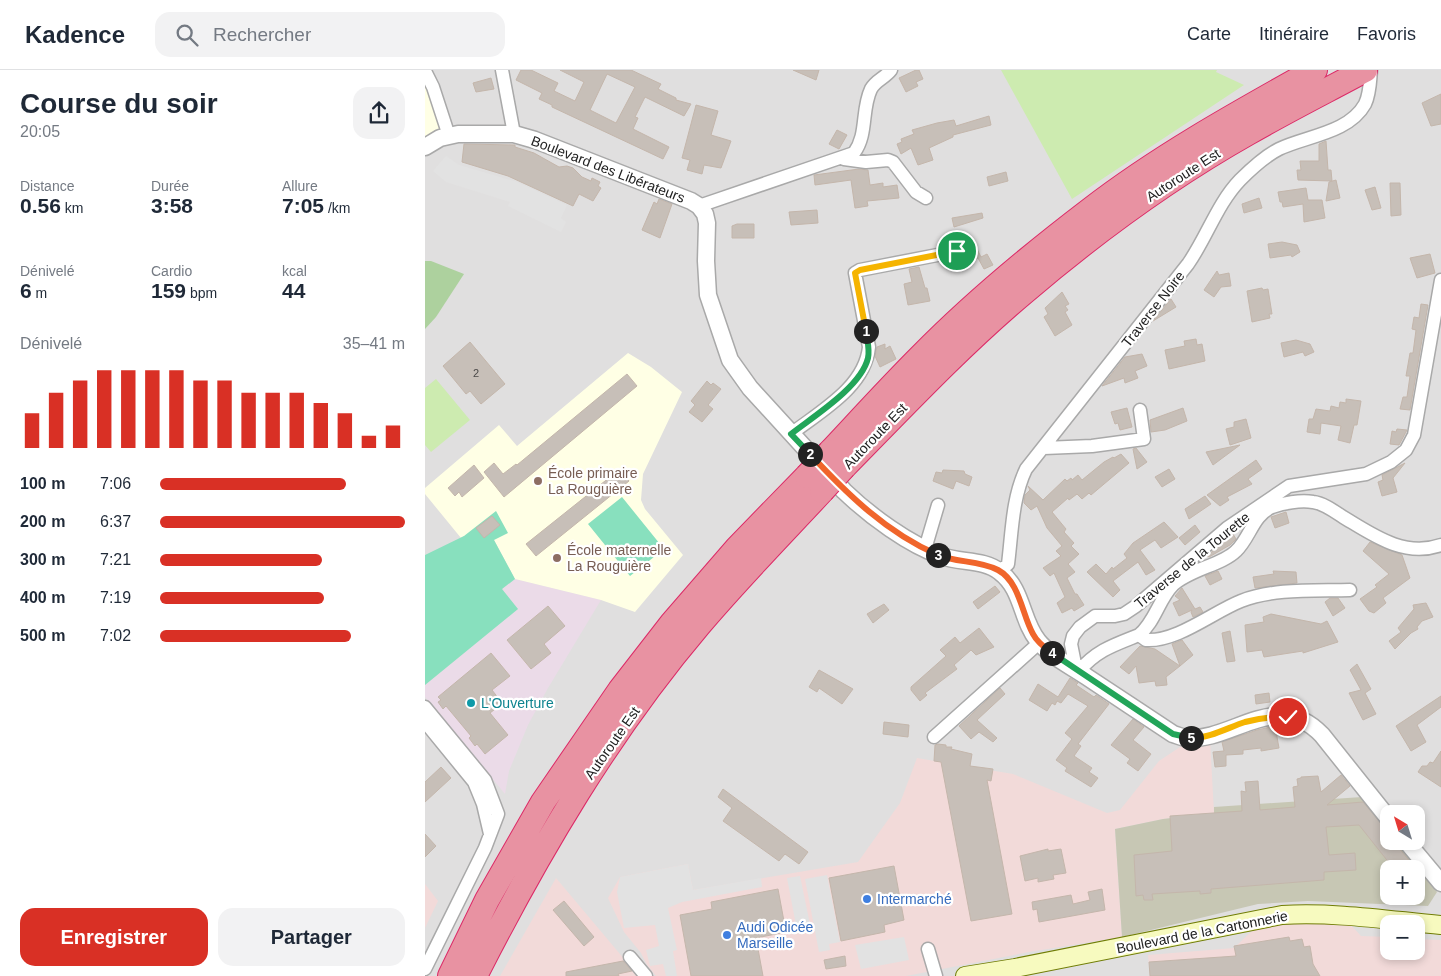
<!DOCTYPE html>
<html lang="fr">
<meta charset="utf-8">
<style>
body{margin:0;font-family:Helvetica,sans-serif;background:#f2f2f3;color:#1f2937;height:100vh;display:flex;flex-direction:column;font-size:19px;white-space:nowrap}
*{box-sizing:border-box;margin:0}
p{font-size:16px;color:#747a83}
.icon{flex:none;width:28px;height:28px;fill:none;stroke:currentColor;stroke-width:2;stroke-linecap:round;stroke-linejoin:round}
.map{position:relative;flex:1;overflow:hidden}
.panel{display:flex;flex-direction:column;background:#fff;width:425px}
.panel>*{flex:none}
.needle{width:32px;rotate:322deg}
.controls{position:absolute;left:955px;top:735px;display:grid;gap:10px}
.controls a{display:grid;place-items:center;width:45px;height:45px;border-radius:10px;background:#fff;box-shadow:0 2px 8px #0003;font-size:25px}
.pin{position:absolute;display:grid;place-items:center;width:42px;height:42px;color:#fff;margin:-21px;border:2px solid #fff;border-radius:50%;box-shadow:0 1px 5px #0007}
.km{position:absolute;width:25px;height:25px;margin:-12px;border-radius:50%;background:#222;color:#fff;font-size:14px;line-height:25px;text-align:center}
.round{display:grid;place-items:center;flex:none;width:52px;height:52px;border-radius:15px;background:#f2f2f3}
.head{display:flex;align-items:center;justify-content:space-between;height:85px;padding:0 20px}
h1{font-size:28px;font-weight:800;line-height:38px}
.figures{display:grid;grid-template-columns:repeat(3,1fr);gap:8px;height:85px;padding:5px 20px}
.figures div{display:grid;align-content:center}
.figures b{font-size:21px;font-weight:800}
.figures small{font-size:14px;font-weight:400}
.figures p{font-size:14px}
.chart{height:140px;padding:10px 20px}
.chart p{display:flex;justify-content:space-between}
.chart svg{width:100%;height:90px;margin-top:5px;stroke:#d93025;stroke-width:6}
.cta{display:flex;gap:10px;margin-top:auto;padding:10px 20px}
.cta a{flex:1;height:58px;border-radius:15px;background:#d93025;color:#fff;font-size:20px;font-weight:800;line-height:58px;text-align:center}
.cta a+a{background:#f2f2f3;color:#1f2937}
ul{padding:0 20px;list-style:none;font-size:16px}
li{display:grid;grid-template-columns:80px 60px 1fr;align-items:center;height:38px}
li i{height:12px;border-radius:6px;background:#d93025}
header{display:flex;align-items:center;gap:30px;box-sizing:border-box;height:70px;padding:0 25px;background:#fff;border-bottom:1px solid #e0e1e3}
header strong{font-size:24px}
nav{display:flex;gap:28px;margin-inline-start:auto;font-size:18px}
.search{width:350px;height:45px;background:#f2f2f3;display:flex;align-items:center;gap:12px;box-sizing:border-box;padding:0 18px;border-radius:15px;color:#747a83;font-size:19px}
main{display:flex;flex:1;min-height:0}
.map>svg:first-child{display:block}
.residential{fill:#e0dfdf;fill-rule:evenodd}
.commercial{fill:#f2dad9}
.industrial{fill:#ebdbe8}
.education{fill:#ffffe5}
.construction{fill:#c7c7b4;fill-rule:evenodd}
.grass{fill:#cdebb0}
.forest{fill:#add19e}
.pitch{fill:#88e0be}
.parking{fill:#e2e2e2}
.building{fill:#c7bfb8;stroke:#c4b6ab;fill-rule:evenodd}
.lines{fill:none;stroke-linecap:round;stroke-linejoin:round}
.minor-casing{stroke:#a9a9a9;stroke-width:15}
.tertiary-casing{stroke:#a9a9a9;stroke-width:19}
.secondary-casing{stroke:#707d05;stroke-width:20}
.motorway-casing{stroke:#dc2a67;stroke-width:26}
.minor{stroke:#fff;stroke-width:12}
.tertiary{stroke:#fff;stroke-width:16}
.secondary{stroke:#f7fabf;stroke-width:18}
.motorway{stroke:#e892a2;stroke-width:24}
.motorway-bridge-casing{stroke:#dc2a67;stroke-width:26;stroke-linecap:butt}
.motorway-bridge{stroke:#e892a2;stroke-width:24}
.split-1-casing{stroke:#fff;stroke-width:10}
.split-2-casing{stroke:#fff;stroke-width:10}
.split-3-casing{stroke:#fff;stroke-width:10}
.split-4-casing{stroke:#fff;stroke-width:10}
.split-5-casing{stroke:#fff;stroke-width:10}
.split-6-casing{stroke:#fff;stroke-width:10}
.split-1{stroke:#f5b400;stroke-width:6}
.split-2{stroke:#22a559;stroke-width:6}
.split-3{stroke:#f0652b;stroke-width:6}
.split-4{stroke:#f0652b;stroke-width:6}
.split-5{stroke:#22a559;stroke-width:6}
.split-6{stroke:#f5b400;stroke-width:6}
.education-dot{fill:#8d6e63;stroke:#fff;stroke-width:2}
.culture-dot{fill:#0f9aa8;stroke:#fff;stroke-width:2}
.shop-dot{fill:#3f7fe0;stroke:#fff;stroke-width:2}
.labels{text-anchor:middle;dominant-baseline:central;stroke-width:4.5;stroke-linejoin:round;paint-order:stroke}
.number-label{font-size:11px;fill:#4b4948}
.street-label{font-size:14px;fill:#222;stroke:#fff}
.education-label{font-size:14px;fill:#785e54;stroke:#fff;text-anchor:start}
.culture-label{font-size:14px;fill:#0d838f;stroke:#fff;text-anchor:start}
.shop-label{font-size:14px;fill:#366cbe;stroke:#fff;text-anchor:start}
</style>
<header>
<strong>Kadence</strong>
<div class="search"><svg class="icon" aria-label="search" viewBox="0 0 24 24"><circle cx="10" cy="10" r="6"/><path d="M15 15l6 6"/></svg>Rechercher</div>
<nav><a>Carte</a><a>Itinéraire</a><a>Favoris</a></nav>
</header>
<main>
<section class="panel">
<div class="head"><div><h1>Course du soir</h1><p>20:05</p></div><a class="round"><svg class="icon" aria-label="share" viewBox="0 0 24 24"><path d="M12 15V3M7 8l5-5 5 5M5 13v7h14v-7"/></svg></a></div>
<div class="figures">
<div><p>Distance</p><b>0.56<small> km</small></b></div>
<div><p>Durée</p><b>3:58</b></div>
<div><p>Allure</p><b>7:05<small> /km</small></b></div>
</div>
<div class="figures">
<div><p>Dénivelé</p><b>6<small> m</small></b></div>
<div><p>Cardio</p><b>159<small> bpm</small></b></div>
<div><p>kcal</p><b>44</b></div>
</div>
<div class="chart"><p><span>Dénivelé</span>35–41 m</p>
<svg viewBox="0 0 160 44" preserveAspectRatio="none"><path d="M5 44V27M15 44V17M25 44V11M35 44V6M45 44V6M55 44V6M65 44V6M75 44V11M85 44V11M95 44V17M105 44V17M115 44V17M125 44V22M135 44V27M145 44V38M155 44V33"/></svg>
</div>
<ul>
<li><b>100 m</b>7:06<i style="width:76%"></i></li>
<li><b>200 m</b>6:37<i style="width:100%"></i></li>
<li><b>300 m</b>7:21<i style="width:66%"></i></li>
<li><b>400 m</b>7:19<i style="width:67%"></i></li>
<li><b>500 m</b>7:02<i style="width:78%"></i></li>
</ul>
<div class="cta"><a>Enregistrer</a><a>Partager</a></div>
</section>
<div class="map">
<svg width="1016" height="906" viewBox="0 0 1016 906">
<rect width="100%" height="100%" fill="#f2efe9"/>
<!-- residential -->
<path class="residential" d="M0,0h1016v906h-1016zM964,744h27v27h-27zM964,799h27v27h-27zM964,854h27v27h-27z"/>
<!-- commercial -->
<path class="commercial" d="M785,669l4,74 -51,6 -48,10 7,108 -93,15 -123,24h-250l-9,-11 -6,-12 -17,-21 -16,-34 12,-21 68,-13 5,26 165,-28 42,-59 17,-45 96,16 94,39 13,-3 39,-49 27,-18z
M131,808l69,82 14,16h-139z
M0,814l13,17 -13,27z
M862,853l63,1 11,12 28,1v14h27v-12l25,1v36h-291l-2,-21 86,-7 21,-20z"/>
<!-- industrial -->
<path class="industrial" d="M90,509l86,21 -53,88 -20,37 -19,46 -4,23 -80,-97v-12l93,-76 -16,-20z"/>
<!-- education -->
<path class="education" d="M0,15l16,46 -16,8z
M203,283l23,14 31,25 -39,82 -2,26 4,9 38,46 -48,57 -34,-12 -86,-21 -21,-39 -30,-4 -3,2 -36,-44v-6l74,-63 18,21z"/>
<!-- construction -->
<path class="construction" d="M937,727l27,34v10h8l40,51 -9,14 -120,-5 -50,3 -136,33 -7,-108 48,-10 51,-6v-6zM964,799h27v27h-27z"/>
<!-- grass -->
<path class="grass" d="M576,0h216l-1,2 28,13 -172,114z
M11,309l34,41 -39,32 -6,-7v-57z"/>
<!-- forest -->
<path class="forest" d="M0,191h6l33,13 -28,43 -11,12z"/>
<!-- pitch -->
<path class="pitch" d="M197,427l42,52 -34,27 -42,-52z
M71,441l12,22 -14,7 21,39 -13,10 16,20 -93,76v-130l39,-19z"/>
<!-- parking -->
<path class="parking" d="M21,86l13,9 58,17 50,23 -6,13 5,4 -5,10 -53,-26 2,-4 -64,-20 -13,-11z
M263,794l5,26 68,-12 1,9 -80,15 -14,6 9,42 -4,1 4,25h-11l-3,-12 -13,2 -4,-16 13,-4 -4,-21 -31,3 -7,-36 3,-15z
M402,805l13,67 -11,2 1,6 -11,2 -14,-73z
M375,806l11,53 -22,5 7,-9 -9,-47z
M479,867l5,23 -48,9 -6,-24z"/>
<!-- building -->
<path class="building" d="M96,0h10l27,13 -4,8 21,10 9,-19 -24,-12h71l30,14 -3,5 18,9v2l15,4 -7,12 -39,-19 -10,20 3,1 -5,11 36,18 -6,12 -111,-52v-2l-13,-6 3,-6 -26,-13zM182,4l28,13 -19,36 -26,-13z
M368,0h26l-3,10z
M491,0h3l4,9 -7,3 2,4 -12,6 -7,-14z
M66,8l3,11 -18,3 -3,-9z
M1016,24v30l-10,2 -9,-23z
M271,35l22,6 -7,24 20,6 -10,27 -17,-3 -2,9 -15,-4 3,-10 -8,-2z
M564,46l2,9 -38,10v2l-24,11 4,12 -15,5 -7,-17 -10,6 -4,-10 5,-2 -1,-3 13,-5 -2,-4 25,-7 17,-3 2,6z
M412,60l10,5 -8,14 -10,-5z
M901,71l2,29h3l1,11 -34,-1 -1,-10h4l-1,-9h19v-17z
M39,74l51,1v2l19,6 25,14 8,-1 6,2 9,9 9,4 1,-3 8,4 -2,4 3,2 -8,13 -14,-7 -6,12 -65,-30 -46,-14z
M434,99l9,1 2,15 13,-2v4l14,-2 2,13 -32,3 1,5 -13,2 -4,-28 -36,5 -1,-10z
M581,102l2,9 -19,5 -2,-9z
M911,110l4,18 -14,3 3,-19z
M965,113h10l1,32 -10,1z
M950,117l6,21 -9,2 -7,-20z
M881,118l2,12h14l3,18 -21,4 -1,-18 -20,3 -1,-5h-2l-2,-10z
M834,128l3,10 -18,5 -2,-9z
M234,129l13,5 -12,34 -18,-8 12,-28 3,2z
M392,140l1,13 -27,2 -2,-13z
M557,143l1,5 -29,9 -2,-9z
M312,154h17v14h-22v-12z
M857,172l15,3 3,7 -8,5 -1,-2 -21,3 -2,-14z
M552,179l4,8 6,-3 6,11 -9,4 -6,-11 -7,4 -4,-8z
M1005,184l5,19 -18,5 -7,-20z
M494,197l6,21h2l3,13 -22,4 -4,-21 8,-2 -3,-13z
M792,201l2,4 10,-2 2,13 -10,1 -7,10 -10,-7z
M837,218l1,2 5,-1 4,25h-3l1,4 -18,4 -5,-31z
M637,222l7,12 -4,2 3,4 -3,2 7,13 -17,11 -11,-19 4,-3 -3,-6z
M746,229l5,8 -23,14z
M996,234l7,1 -18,105 -10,-1 3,-12h4l3,-21h-4l4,-23h3l3,-23 -4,-1 2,-12 5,1z
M771,269l1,6 5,-1 3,17 -36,8 -4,-19 20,-4 -1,-5z
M871,270l14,4 4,8 -9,4 -2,-4 -19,5 -3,-14z
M45,272l35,42 -24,20 -11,-13 -4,3 -23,-28z
M460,274v5l5,-3 6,13 -16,8 -5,-11 2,-9z
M717,284l5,12 -12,5 3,7 -13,5 -1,-5 -22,8 23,-29z
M202,304l10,12 -133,111 -20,-25 10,-9 9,11 13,-10 1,1z
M282,311l4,4 2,-2 8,6 -13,16 5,4 -11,13 -13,-10 6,-7 -4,-4z
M921,329l15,2 -4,24h-3l-4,18 -12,-3 3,-14 -20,-3 -1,11 -13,-2 2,-13h4l3,-10 14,2 1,-5 8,2 1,-6 6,1z
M702,338l5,19 -12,3 -2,-7 -3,1 -4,-12z
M758,338l4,13 -22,9 -14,2 -1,-12z
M821,349l5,19 -21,7 -4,-16 8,-2v-5z
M972,359l10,1 -8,15 -9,-1 2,-13 4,1z
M815,375l-27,20 -7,-13z
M711,378l11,14 -10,7 -4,-20z
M696,384l8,9 -38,32 -2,-2 -7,6 -5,-5 -8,6 -1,-2 -16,14 14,17 -2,3 10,11 -3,3 8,8 -11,10 7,8 -8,6 8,16h2l7,11 -10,6 -2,-3 -10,5 -5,-10 8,-6 -11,-24 -4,3 -7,-8 18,-12 -5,-5 6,-5 -15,-18 -10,-22 -6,4 -7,-7 1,-8 5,-5 -2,-4 15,14 22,-21 2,2 4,-3 1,2 6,-5 4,5 22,-18 9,-5 1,1z
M831,390l6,9 -14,10 4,5 -25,13 2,3 -9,6 -13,-11z
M980,393l-12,15 4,14 -15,4 -4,-14 5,-2 -1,-5z
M49,395l10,13 -22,19 -3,-5 -4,4 -7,-8z
M195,399l9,12 -93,75 -10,-12z
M744,399l6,10 -13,8 -7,-10z
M518,400l21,1 1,3 7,3 -3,9 -13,-5 -3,8 -20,-8 3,-9 6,1z
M780,426l6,8 -22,15 -4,-10z
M861,442l3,11 -14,5 -4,-11z
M67,446l8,9 -16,13 -8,-10z
M739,452l14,15 -17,11 -6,-8 -15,10 15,20 -9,5 -8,-13 -25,19 7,9 -7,7 -26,-25 9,-8 10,10 6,-7 1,2 14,-11 -3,-4 9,-11z
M770,455l5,7 -15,13 -6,-7z
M808,464l3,5 -6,6 -21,12 -2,-1z
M945,472l32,13 8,23 -27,20 3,5 -12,10 -5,-2 -9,-12 17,-12 -2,-2 14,-11 -26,-23z
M793,501l4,8 -12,6 -5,-9z
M848,501l23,1 1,11 -42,5 -2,-11 21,-3z
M570,516l5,6 -22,17 -5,-7z
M757,518l13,21 5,-2 3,5 -10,5 -2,-5 1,-2 -13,6 -6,-13 7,-3 -5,-4z
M905,528h8l7,10 -12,8 -8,-14z
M1001,533l7,14 -11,4 -5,6 1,2 -7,4 -16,16 -6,-8 12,-9 -3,-4 16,-19 -1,-4z
M459,534l5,6 -16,13 -6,-9z
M123,536l17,20 -21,18 7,9 -20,16 -24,-29z
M846,544l50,10 6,-3 11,21 -35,11v-2l-39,6 -2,-7 -15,2 -2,-27 19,-3 -1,-5z
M554,558l15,19 -18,8 -5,-5 -17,15 3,4 -32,24 2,2 -7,6 -9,-11v-3l35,-31 -6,-6 15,-13 5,6z
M805,561l5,30 -8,1 -5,-29z
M757,570l11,15 -13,11 -8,-22z
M715,576l15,3 25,17 -14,11 1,8 -11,1 -1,-5 -16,2 -3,-17 -7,8 -9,-7z
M66,583l19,23 -18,14 7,9v7l-9,7 18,22 -23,19 -8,-10 -2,2 -6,-8 2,-2 -25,-30 -3,3 -5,-7 3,-2 -3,-3z
M932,594l14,25 -6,4 11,21 -13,6 -14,-27 12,-3 -11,-20z
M394,600l34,19 -11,15 -23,-16 -2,4 -8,-5z
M645,608l8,5 -2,2 18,12 2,-2 13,9 -31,40 3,2 -7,10 18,12 -3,4 9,6 -7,9 -26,-16 2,-3 -11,-8 16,-21 -7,-6 23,-27 -20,-12 -7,9 -4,-2 -2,4 -3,-2 -5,8 -18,-11 9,-16 20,13z
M575,618l5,6 -28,26 20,18 -4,4 -14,-10 -8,7 -12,-13z
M844,623l1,9 -14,2 -1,-9z
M1016,626v11l-24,18 9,17 -15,9 -15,-25z
M708,649l11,8 -11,13 18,14 -13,17 -11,-8 3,-4 -19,-14z
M459,652l25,3 -1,12 -25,-3z
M850,656l4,22 -18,3v-3l-18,2v4l-17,1v11l-11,1 -2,-15 11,-1 -2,-9 35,-12z
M513,674l8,1v2h6l-1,2 21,5 -2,12 23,3 -2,12 -4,-1 25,134 -41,7 -30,-159 -7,-1 1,-16z
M1016,681v36l-23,-15 4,-6h5l3,-4 3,1z
M16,697l10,11 -26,24v-20z
M916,705l9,11 -23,19 36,-3 26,31v8h7l2,6 18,22h-22l-35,-44 -33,2 3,28 26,-2 1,17 -32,2v8l-113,9v4l-11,1v-3l-48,3 1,6h-9l-1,-5 -7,1 -2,-41 38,-4 -2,-35 72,-5 -1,-20 5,1 -1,-10 13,-1 2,29 35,-3 -2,-20 5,-1 -1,-7 4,-1v-1l17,-1 3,16z
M298,719l85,63 -9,12 -14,-10 -6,7 -56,-40 9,-13 -14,-11z
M0,764l11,12 -11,11z
M623,779v2l13,-2 5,24 -13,2 1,4 -16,3v-4l-13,3 -5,-25z
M469,796l10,54 -20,5 1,7 -44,9 -12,-63z
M353,819l8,43 -30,6 7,38h-72l-11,-61 32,-6 -1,-7z
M677,819l3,21 -66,12 -2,-13 -4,1 -1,-8 39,-7 2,9 17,-4 -2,-8z
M139,831l30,36 -10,9 -31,-36z
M864,867l1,4 12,-2 2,8 6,-1 3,18 7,12h-170l-1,-14 87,-6 -2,-10z
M420,886l1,10 -20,3 -2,-9z
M198,891l9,10 -14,3 1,2h-53v-4z"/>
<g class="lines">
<defs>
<path id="minor" d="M77,0l12,64
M0,1l8,16 16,49
M419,89l22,3 22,-2 5,2 23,30 10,6
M274,136l155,-53c14,-19 7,-43 17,-64 5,-9 14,-11 20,-19
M366,364c30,-23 74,-47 78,-87l-14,-74 5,-3 98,-19
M619,378l48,-2 52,-7 -4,-29
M500,479l13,-44
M575,501l8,-7c4,-31 4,-66 18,-95l162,-205c19,-27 29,-60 52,-84 11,-11 25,-24 39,-31 27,-13 70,-16 86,-45 5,-10 5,-23 6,-34
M714,565c16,-13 20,-36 34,-50 17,-16 49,-20 63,-34 14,-13 17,-36 36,-44 11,-4 28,-7 41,-5 10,1 21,9 30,15 30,18 61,41 98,28
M651,599l-5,-25 2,-8 7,-9 15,-11h20l9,-2 12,-8 91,-78 62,-42 77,-12 25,-12 15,-12 8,-15 27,-155
M654,601c18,-21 35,-26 60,-36l7,5c31,2 67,-28 95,-39 33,-13 74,-10 109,-11
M0,637l60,73 13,34 -13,34 -60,121
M0,652l49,60 9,22 7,30
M509,667l105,-94
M503,879l8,27
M205,887l16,19"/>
<path id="tertiary" d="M0,77l15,-9 18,-4h56l21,6 156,61 8,5 6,8 2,9 -1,38 2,34 22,65 20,28 94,103c25,24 65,54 98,65 18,7 42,3 58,16 23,17 21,48 38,69 12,15 33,25 49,36 29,19 57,38 86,57 4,1 10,4 14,4 44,4 91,-50 135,-3l67,84
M981,771l35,42"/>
<path id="secondary" d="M540,906l50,-8 267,-53c54,-3 105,5 159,10"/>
<path id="motorway" d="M405,382c30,-32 60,-65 91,-96 52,-53 110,-101 169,-146 70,-54 148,-97 225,-140
M419,397c58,-59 115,-120 179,-174 68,-58 147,-116 225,-160 38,-22 78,-42 117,-63
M25,906l37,-76 56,-98 77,-112 52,-67 65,-75 70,-72
M50,906c63,-124 134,-245 224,-351 39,-46 82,-90 123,-134"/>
</defs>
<!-- minor casing -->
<use href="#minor" class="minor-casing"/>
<!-- tertiary casing -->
<use href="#tertiary" class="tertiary-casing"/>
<!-- secondary casing -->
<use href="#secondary" class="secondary-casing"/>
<!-- motorway casing -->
<use href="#motorway" class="motorway-casing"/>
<!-- minor -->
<use href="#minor" class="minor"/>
<!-- tertiary -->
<use href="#tertiary" class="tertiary"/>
<!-- secondary -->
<use href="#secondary" class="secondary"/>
<!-- motorway -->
<use href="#motorway" class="motorway"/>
<defs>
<path id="motorway-bridge" d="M382,406l23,-24
M397,421l22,-24"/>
</defs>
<!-- motorway-bridge casing -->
<use href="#motorway-bridge" class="motorway-bridge-casing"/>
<!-- motorway-bridge -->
<use href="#motorway-bridge" class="motorway-bridge"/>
</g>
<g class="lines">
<defs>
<path id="split-1" d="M441,261l-11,-58 5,-3 97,-19"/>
<path id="split-2" d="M385,384l-19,-20c23,-18 70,-47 77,-76 2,-9 -1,-18 -2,-27"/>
<path id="split-3" d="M385,384c37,40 77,79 128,101"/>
<path id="split-4" d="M513,485c19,8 41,5 60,15 22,12 24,45 35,64 4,8 12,14 19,19"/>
<path id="split-5" d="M627,583l121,81 18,4"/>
<path id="split-6" d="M766,668c19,0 36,-10 54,-16 15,-4 28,-6 43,-5"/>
</defs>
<!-- split-1 casing -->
<use href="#split-1" class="split-1-casing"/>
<!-- split-2 casing -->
<use href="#split-2" class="split-2-casing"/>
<!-- split-3 casing -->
<use href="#split-3" class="split-3-casing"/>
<!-- split-4 casing -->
<use href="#split-4" class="split-4-casing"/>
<!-- split-5 casing -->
<use href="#split-5" class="split-5-casing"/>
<!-- split-6 casing -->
<use href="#split-6" class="split-6-casing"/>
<!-- split-1 -->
<use href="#split-1" class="split-1"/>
<!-- split-2 -->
<use href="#split-2" class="split-2"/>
<!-- split-3 -->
<use href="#split-3" class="split-3"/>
<!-- split-4 -->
<use href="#split-4" class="split-4"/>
<!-- split-5 -->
<use href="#split-5" class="split-5"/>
<!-- split-6 -->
<use href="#split-6" class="split-6"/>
</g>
<!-- markers -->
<g class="education-dot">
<circle cx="113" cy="411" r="5"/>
<circle cx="132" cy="488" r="5"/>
</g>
<circle class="culture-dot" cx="46" cy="633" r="5"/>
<g class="shop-dot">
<circle cx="442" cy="829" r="5"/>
<circle cx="302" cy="865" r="5"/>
</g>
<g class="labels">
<!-- number labels -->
<g class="number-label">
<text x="51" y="303">2</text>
</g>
<!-- street labels -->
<g class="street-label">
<text transform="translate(183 99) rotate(21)">Boulevard des Libérateurs</text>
<text transform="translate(758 105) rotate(-33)">Autoroute Est</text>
<text transform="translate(728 239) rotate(-52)">Traverse Noire</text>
<text transform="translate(450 366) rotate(-46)">Autoroute Est</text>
<text transform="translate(767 490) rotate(-39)">Traverse de la Tourette</text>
<text transform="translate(187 673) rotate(-55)">Autoroute Est</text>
<text transform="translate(777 862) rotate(-11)">Boulevard de la Cartonnerie</text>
</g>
<!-- education labels -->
<g class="education-label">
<text x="123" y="403">École primaire<tspan x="123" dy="16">La Rouguière</tspan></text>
<text x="142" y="480">École maternelle<tspan x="142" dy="16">La Rouguière</tspan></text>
</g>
<!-- culture labels -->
<g class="culture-label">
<text x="56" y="633">L'Ouverture</text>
</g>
<!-- shop labels -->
<g class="shop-label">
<text x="452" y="829">Intermarché</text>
<text x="312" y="857">Audi Odicée<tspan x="312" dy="16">Marseille</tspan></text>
</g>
</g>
</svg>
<div class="controls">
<a><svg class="needle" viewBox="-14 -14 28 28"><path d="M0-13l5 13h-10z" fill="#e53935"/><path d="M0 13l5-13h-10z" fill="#747a83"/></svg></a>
<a>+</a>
<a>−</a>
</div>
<div class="pin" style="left:532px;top:181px;background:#1e9e55"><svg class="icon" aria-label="arrive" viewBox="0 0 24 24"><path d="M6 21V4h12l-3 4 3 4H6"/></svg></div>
<div class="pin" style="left:863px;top:647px;background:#d93025"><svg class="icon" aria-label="check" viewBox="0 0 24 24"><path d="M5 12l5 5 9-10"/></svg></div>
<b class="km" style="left:441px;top:261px">1</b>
<b class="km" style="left:385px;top:384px">2</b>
<b class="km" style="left:513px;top:485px">3</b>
<b class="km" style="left:627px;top:583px">4</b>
<b class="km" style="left:766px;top:668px">5</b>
</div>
</main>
